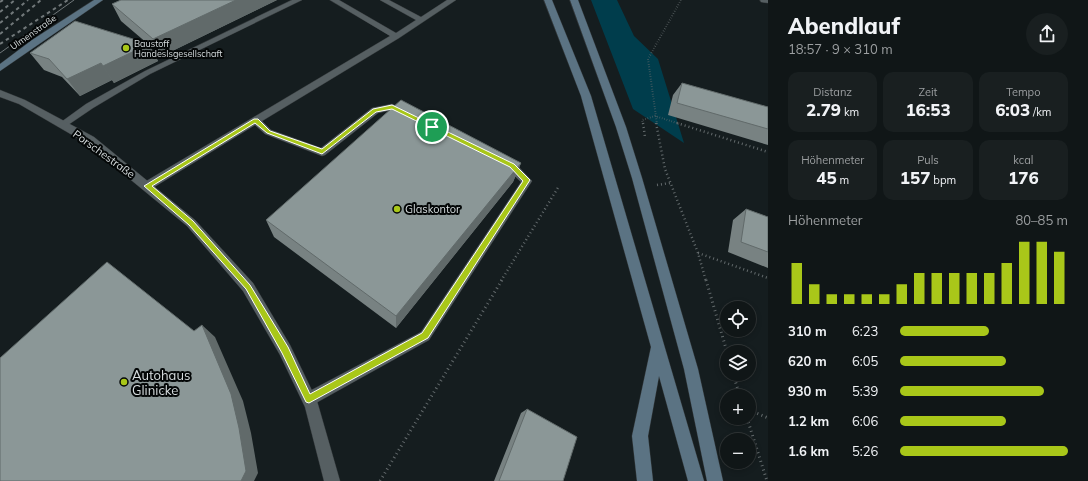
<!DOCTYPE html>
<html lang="de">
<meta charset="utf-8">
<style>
body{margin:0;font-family:Mulish,sans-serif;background:#191f20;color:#f1f3f6;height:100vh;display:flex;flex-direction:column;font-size:15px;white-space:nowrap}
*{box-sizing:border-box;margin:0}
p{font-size:13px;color:#9c9fa1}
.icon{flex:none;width:22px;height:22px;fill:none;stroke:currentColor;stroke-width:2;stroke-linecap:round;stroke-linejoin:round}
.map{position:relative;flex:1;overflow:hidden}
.side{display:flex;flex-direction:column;background:#101617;width:320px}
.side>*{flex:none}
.controls{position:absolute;left:720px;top:301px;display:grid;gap:8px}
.controls a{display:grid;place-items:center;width:36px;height:36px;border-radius:50%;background:#101617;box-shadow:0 2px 6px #0003,0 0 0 1px #303536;font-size:20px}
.pin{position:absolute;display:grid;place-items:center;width:34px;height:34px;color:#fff;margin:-17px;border:2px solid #fff;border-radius:50%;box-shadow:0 1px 4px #0007}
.round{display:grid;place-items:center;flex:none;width:42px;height:42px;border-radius:21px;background:#191f20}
.overview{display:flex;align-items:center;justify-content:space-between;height:68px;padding:0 20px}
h1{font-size:22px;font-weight:800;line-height:30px}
.metrics{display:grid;grid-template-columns:repeat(3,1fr);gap:6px;height:68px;padding:4px 20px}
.metrics div{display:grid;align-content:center;border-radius:10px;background:#191f20;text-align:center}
.metrics b{font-size:17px;font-weight:800}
.metrics small{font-size:11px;font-weight:400}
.metrics p{font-size:11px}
.chart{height:112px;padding:8px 20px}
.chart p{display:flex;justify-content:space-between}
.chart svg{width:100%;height:72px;margin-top:4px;stroke:#a9c719;stroke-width:6}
ul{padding:0 20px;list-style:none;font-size:13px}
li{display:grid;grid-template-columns:64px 48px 1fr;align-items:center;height:30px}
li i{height:10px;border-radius:5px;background:#a9c719}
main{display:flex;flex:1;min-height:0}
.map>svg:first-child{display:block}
.green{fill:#003d4c}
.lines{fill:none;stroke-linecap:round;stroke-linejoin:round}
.lane-casing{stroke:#313638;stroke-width:1}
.street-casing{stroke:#313638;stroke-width:1}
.secondary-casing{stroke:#313638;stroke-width:1}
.path-far2{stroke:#636a6c;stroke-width:2;stroke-dasharray:0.5 2;stroke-linecap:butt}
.path-far1{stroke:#636a6c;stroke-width:2.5;stroke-dasharray:1 3;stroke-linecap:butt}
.path{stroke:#636a6c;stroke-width:3;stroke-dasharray:1 3.5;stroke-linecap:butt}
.lane{fill:#565f62;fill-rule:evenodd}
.street{fill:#565f62;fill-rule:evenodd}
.secondary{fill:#5b7383;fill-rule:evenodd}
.tram{stroke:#71787a;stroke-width:1}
.rail{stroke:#71787a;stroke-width:2;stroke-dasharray:3.5 3.5;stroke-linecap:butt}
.wall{fill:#788282}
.shaded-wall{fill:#616a6a}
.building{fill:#8b9797;stroke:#616a6a}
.route{fill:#a9c719;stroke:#fff;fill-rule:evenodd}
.poi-dot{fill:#a9c719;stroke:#040707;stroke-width:1.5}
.labels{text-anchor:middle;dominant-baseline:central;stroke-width:4;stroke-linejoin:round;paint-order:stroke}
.far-street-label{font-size:9px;fill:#d7dddf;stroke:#040707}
.far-poi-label{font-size:9px;fill:#d7dddf;stroke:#040707;text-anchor:start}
.street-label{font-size:11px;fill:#d7dddf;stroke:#040707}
.poi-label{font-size:11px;fill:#d7dddf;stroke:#040707;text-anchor:start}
.near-poi-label{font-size:13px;fill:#d7dddf;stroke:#040707;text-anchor:start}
</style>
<main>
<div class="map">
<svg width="768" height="481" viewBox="0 0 768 481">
<rect width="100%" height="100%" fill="#151d1f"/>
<!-- green -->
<path class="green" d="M591,0h26l17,36 24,23 26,84 -51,-34z"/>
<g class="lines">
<defs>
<path id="lane" d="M292,0h10l-152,74 -57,34 -28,19h-6l-2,-2 29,-21 59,-33z
M330,0h9l57,33 20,-13 -36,-20h9l32,17 26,-17h9l-57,38 -137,83 9,9 50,18 51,-40 20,-4 17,8 1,2 -1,2h-6l-12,-6 -13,3 -53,42 -3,1 -57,-22 -10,-9 -104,64h-8l-1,-3 1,-3 247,-147z
M506,159l9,4 17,18 -103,159 -115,64 -5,2 -5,-2 -2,-5 2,-5 117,-62 100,-150 -20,-19 2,-3z"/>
<path id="street" d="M760,0h8v3l-7,-1z
M0,90l25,10 69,37 101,83 58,63 37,62 27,56 23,80h-16l-19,-74 -25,-52 -37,-64 -56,-65 -101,-83 -67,-39 -19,-7z"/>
<path id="secondary" d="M94,0h9l-103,71v-7l32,-24z
M544,0h8l39,96 113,385h-16l-29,-105 -11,60 5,45h-16l-5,-45 19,-89 -70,-251z
M570,0h8l48,127 16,51 56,191 25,112h-16l-23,-112 -52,-191 -16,-51z"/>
</defs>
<!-- lane casing -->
<use href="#lane" class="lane-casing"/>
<!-- street casing -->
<use href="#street" class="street-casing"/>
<!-- secondary casing -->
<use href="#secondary" class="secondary-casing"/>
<!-- path-far2 -->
<path class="path-far2" d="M643,124l-1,-4 13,-4 25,8
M657,124l-9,-65 33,-59"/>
<!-- path-far1 -->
<path class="path-far1" d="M643,123l2,14
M656,123l9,46 33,84 8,28
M677,123l91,29
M657,185l13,-2
M698,253l70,25
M501,281l58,-95"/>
<!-- path -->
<path class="path" d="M706,280l21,72
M733,374l7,22
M749,410l19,8
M747,418l20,63
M380,481l122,-201"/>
<!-- lane -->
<use href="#lane" class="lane"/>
<!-- street -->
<use href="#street" class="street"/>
<!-- secondary -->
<use href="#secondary" class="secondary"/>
<!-- tram -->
<path class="tram" d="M0,53l74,-53"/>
<!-- rail -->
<path class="rail" d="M0,2l3,-2
M0,12l15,-12
M0,23l28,-23
M0,34l41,-34
M0,44l68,-44"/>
</g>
<!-- wall -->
<path class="wall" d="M121,0h156l-115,56 -13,-11 9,16 -44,22 -2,-3 -32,16 -18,-19 -18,-7 -14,-17 118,-9 -27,-23 -9,-17z
M682,83l86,24v38l-100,-30 5,-20z
M521,163l-8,19 -117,146 -122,-91 -8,-17z
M746,209l22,8v51l-40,-16 5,-32z
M527,409l36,72h-69l27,-68z"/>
<!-- shaded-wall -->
<path class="shaded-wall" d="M236,0h41l-115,56 -9,-17z
M149,44l9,17 -44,22 -11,-17z
M101,63l11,17 -32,16 -13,-17z
M521,163l-8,19 -117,146v-12z
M202,325l13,12 28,64 8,32 7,40 -4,8h-13z"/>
<!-- building -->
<path class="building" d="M121,0h115l-83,39 -41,-35z
M75,21l74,23 -46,22 -2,-3 -34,16 -18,-20 -19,-6z
M682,83l86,24v22l-91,-26z
M401,100l120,63 -125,153 -130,-96z
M746,209l22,8v35l-27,-10z
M107,262l87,69 8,-6 29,69 8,34 7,43 -5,10h-241v-123z
M527,409l50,28 -14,44h-64z"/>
<!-- route -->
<path class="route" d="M392,105l122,59 16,16 -102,158 -119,65 -3,-1 -24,-49 -36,-64 -57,-64 -45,-39 110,-67h4l12,12 52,18 51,-40zM392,109l118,58 13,14 -101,152 -112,61 -22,-47 -38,-62 -57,-64 -41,-35 103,-63 12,10 55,21 54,-42z"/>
<!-- markers -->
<g class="poi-dot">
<circle cx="126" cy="48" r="4"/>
<circle cx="397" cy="209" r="4"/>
<circle cx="124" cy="382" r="4"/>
</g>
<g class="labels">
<!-- far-street labels -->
<g class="far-street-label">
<text transform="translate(33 32) rotate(-35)">Ulmenstraße</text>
</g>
<!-- far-poi labels -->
<g class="far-poi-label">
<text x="134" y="43">Baustoff<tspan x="134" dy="10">Handeslsgesellschaft</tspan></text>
</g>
<!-- street labels -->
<g class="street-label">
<text transform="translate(104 154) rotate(36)">Porschestraße</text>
</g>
<!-- poi labels -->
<g class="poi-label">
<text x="405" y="209">Glaskontor</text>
</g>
<!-- near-poi labels -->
<g class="near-poi-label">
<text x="132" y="375">Autohaus<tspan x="132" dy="15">Glinicke</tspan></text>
</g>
</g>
</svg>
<div class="controls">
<a><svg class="icon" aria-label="locate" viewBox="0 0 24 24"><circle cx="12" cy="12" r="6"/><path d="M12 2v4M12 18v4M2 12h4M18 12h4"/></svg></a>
<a><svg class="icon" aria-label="layers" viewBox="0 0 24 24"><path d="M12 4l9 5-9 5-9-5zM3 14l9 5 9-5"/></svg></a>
<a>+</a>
<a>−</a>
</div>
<div class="pin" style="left:432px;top:127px;background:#1e9e55"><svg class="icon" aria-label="arrive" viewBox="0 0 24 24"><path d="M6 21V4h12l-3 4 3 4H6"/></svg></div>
</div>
<section class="side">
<div class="overview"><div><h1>Abendlauf</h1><p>18:57 · 9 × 310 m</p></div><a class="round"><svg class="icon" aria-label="share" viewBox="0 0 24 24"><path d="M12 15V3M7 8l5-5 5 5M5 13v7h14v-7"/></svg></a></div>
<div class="metrics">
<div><p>Distanz</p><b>2.79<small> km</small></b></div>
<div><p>Zeit</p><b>16:53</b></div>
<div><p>Tempo</p><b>6:03<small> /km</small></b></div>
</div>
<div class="metrics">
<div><p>Höhenmeter</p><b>45<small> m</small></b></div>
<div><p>Puls</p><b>157<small> bpm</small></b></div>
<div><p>kcal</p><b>176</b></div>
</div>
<div class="chart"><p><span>Höhenmeter</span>80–85 m</p>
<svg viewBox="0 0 160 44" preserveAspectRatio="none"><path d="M5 44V19M15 44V32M25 44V38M35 44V38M45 44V38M55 44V38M65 44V32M75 44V25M85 44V25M95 44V25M105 44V25M115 44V25M125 44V19M135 44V6M145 44V6M155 44V12"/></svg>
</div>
<ul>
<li><b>310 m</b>6:23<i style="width:53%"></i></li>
<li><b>620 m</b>6:05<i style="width:63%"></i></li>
<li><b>930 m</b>5:39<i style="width:86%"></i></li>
<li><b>1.2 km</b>6:06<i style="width:63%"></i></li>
<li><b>1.6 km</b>5:26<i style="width:100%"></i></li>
</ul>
</section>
</main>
